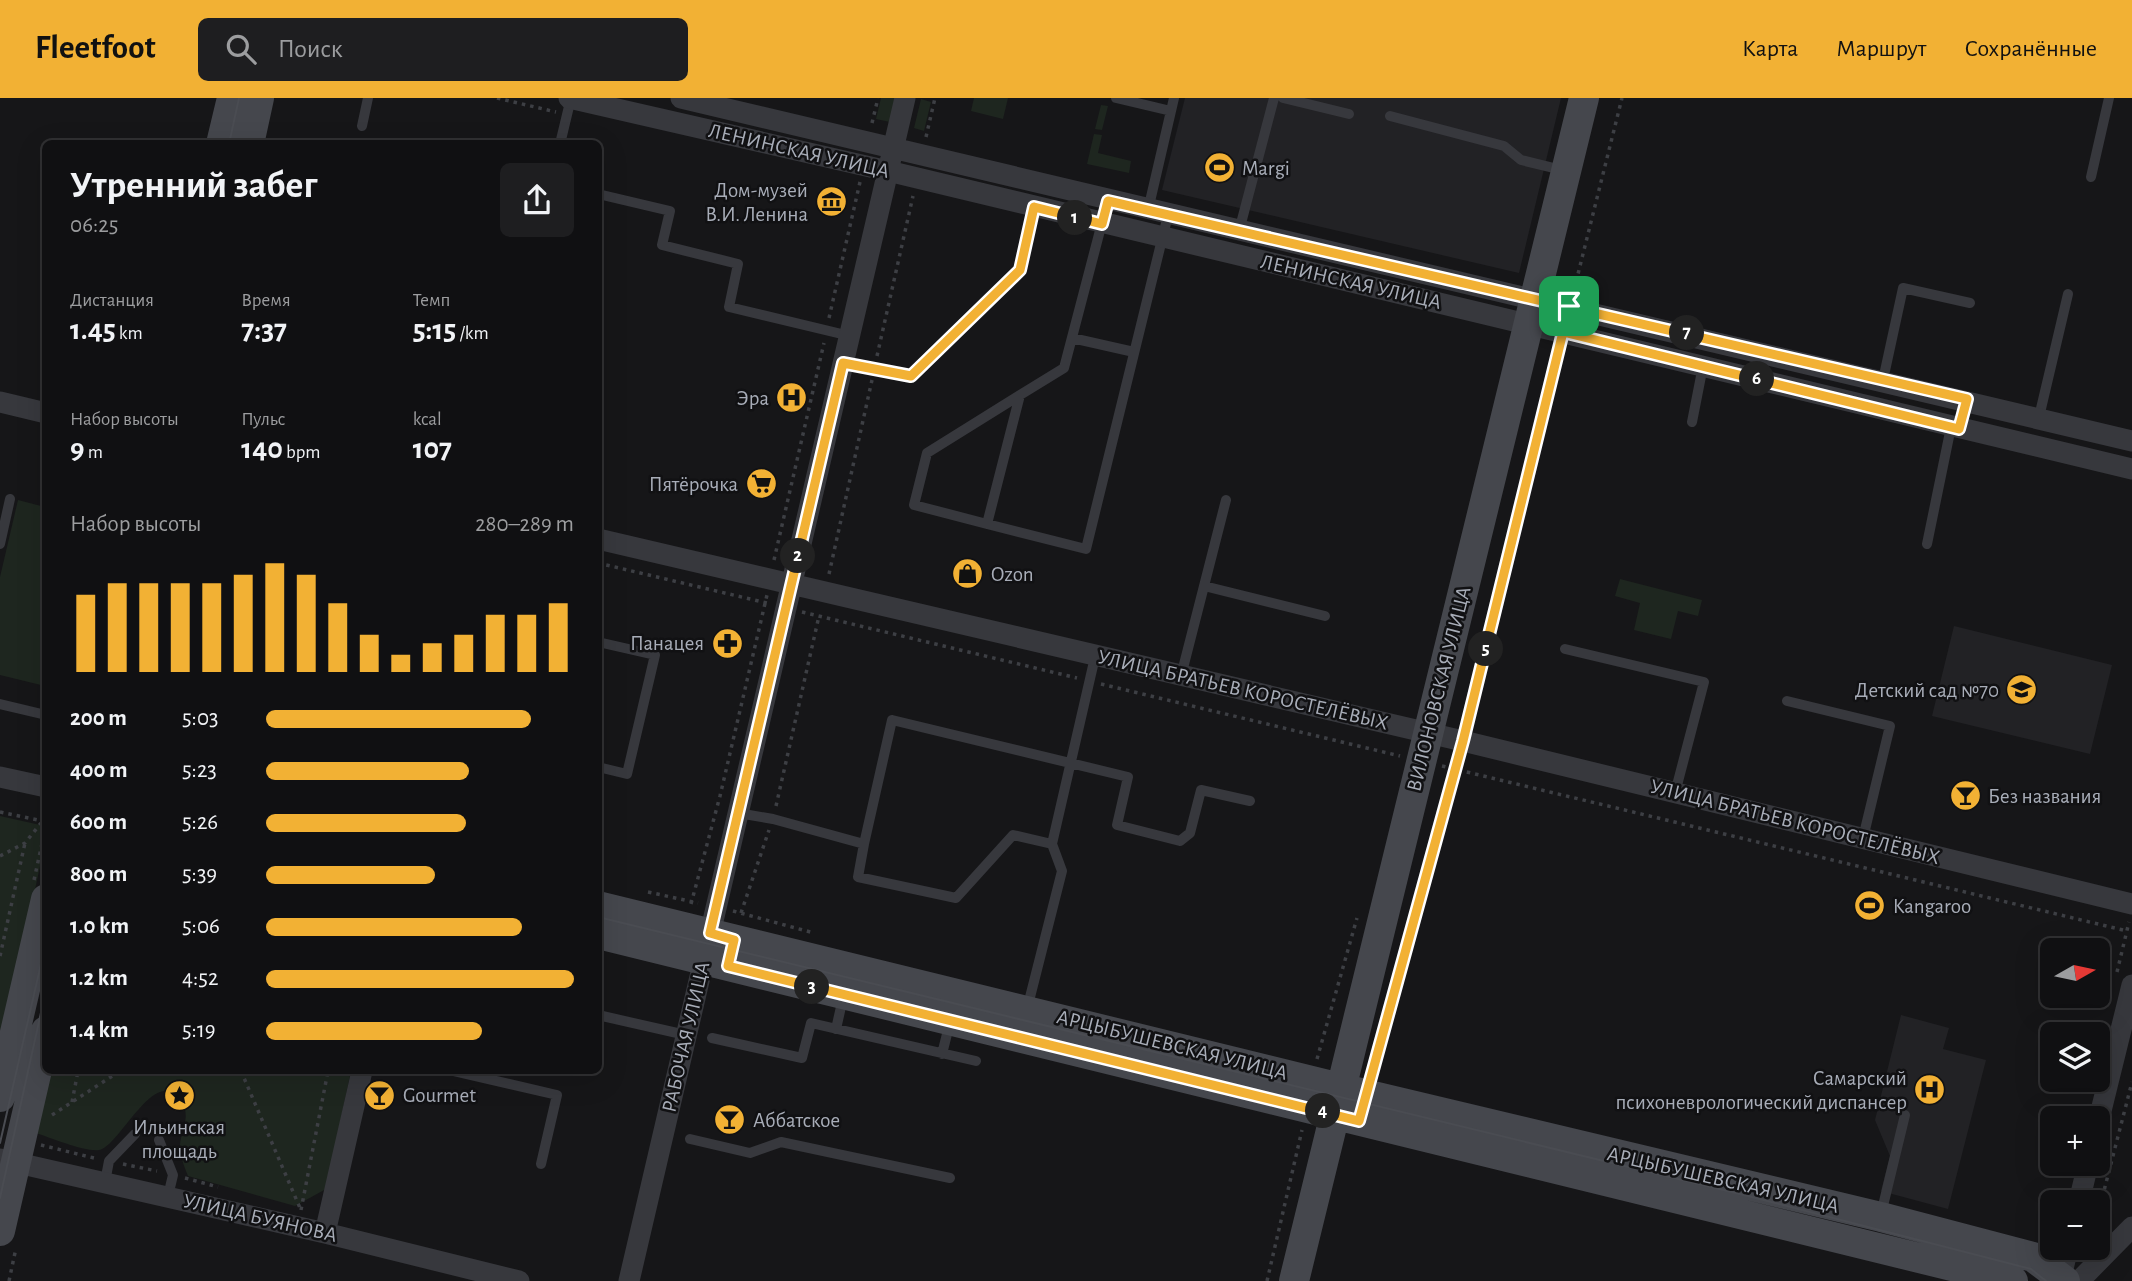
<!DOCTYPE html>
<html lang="ru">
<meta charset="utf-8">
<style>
body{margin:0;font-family:"Alegreya Sans",sans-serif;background:#1e1e20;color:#f1f3f6;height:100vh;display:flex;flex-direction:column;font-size:26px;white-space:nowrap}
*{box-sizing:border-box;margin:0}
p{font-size:23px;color:#9c9d9f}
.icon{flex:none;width:38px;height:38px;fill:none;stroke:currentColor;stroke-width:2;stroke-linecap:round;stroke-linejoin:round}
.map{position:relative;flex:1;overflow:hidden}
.side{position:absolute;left:42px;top:42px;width:560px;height:934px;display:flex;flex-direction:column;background:#101012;border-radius:10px;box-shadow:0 7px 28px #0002,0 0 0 2px #303032}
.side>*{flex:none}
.needle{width:46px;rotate:81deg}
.buttons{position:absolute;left:2040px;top:840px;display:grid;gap:14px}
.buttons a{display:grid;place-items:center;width:70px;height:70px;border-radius:10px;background:#101012;box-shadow:0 7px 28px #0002,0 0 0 2px #303032;font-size:35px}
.pin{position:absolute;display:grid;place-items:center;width:60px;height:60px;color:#fff;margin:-30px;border-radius:14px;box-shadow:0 4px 10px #0006}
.km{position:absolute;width:35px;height:35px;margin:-18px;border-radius:50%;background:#222;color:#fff;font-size:19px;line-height:35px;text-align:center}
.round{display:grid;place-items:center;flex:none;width:74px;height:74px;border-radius:10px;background:#1e1e20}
.head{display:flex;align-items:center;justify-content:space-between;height:119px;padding:0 28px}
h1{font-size:38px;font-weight:600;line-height:52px}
.metrics{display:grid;grid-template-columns:repeat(3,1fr);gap:10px;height:119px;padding:7px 28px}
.metrics div{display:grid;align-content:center}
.metrics b{font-size:30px;font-weight:600}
.metrics small{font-size:19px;font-weight:400}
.metrics p{font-size:19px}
.chart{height:196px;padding:14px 28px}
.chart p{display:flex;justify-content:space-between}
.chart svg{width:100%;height:126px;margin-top:7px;stroke:#f2b134;stroke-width:6}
ul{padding:0 28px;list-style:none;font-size:23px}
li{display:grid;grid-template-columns:112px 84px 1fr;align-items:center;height:52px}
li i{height:18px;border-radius:9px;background:#f2b134}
header{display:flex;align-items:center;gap:42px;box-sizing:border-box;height:98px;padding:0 35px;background:#f2b134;color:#111}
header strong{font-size:33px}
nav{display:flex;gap:38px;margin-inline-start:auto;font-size:24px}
.search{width:490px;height:63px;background:#1e1e20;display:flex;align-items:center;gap:18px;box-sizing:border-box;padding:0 24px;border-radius:10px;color:#9c9d9f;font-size:26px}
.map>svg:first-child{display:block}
.built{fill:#222225}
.green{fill:#1e261f}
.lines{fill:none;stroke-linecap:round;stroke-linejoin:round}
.path{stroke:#3d3f44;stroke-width:3.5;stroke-dasharray:3.5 5;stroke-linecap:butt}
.service{stroke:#37383d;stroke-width:10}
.minor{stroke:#37383d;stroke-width:21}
.secondary{stroke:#45474d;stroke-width:30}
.tram{stroke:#4a4c52;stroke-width:2}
.route-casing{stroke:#fff;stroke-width:14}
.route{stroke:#f2b134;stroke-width:9}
.labels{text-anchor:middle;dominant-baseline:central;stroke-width:5;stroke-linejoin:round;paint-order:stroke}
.street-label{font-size:21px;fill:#a8adb8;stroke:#111113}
.poi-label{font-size:21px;fill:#a8adb8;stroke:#111113;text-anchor:start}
</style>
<header>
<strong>Fleetfoot</strong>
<div class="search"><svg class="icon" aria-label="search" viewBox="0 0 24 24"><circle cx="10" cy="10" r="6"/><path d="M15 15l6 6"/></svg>Поиск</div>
<nav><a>Карта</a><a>Маршрут</a><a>Сохранённые</a></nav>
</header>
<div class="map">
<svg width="2132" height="1183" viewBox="0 0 2132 1183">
<rect width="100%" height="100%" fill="#161618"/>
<!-- built -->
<path class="built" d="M1185,0h376l-42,175 -357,-83z
M1954,528l158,39 -22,89 -158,-38z
M1901,917l48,13 -6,21 43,11 -38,149 -67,-18 9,-35 -15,-36z"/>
<!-- green -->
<path class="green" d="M881,0h14l-5,24 -14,-3z
M974,0h34l-5,21 -32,-8z
M921,1l10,3 -7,29 -10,-3z
M1101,7l7,1 -6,24 -7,-1z
M1094,36l8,1 -4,18 33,8 -2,12 -42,-9z
M18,402l27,7v179l-45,-11v-98z
M1620,481l82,21 -4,16 -20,-5 -7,28 -37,-9 6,-27 -25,-7z
M0,718l45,10 1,12 -46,216z
M50,973h301l-25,118 -31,17 -107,-30c-4,-10 -8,-20 -8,-31 1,-15 11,-28 2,-42 -25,-44 -62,44 -83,47 -14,2 -48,-12 -63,-17z"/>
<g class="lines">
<!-- path -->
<path class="path" d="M497,0l59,14
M872,25l6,-25
M926,39l9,-39
M1574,192l48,-192
M829,220l31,-136
M877,258l36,-160
M774,462l50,-217
M598,465l169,40
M829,476l43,-194
M802,514l275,66
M1101,586l299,72
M1467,627l91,-373
M1442,668l685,165
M776,708l43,-190
M0,714l43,9
M0,758l25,-13 16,-20
M34,782l9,-41 2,-35
M648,794l50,11
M691,806l29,-108 47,-201
M733,813l81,22
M741,815l28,-83
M0,858l25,-113
M2117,874l12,-50
M1379,940l79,-278
M1317,961l40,-141
M195,973h27
M241,973l59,137
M72,1004l6,-31
M52,1017l68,-44
M41,1047l57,14
M123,1066l34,7
M185,1080l33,9
M301,1112l27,-139
M2098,1116l34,-132
M9,1183l7,-33
M1267,1183l35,-151"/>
<!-- service -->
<path class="service" d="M1116,0l55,13
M1283,0l66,16
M1390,18l114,30 17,14 45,11
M362,28l6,-28
M560,46l11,-46
M2091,79l18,-79
M598,96l72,17 -8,34 76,19 -9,43 121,29
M1148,112l26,-112
M1103,121l-39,149 -44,27 -33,129 99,25 82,-334
M1239,133l35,-133
M1072,240l62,14
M843,265l68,13 109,-106 14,-63
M1883,282l20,-92 67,15
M2039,319l29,-123
M1692,324l11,-56
M987,426l-73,-19 13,-52 93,-58
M0,446l10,-45
M1927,446l24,-117
M1204,488l121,30
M598,544l57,13 -28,119 -29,-7
M1565,551l139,33 -29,111
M1181,578l45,-176
M1787,603l103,25 -27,112
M0,606l46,11
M738,715l35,6 91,25 28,-124 236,57 -11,48 63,16 10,-8 11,-43 49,11
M864,746l-6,33 98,21 57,-63 39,9
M1027,911l35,-138 -10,-27 43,-187
M598,917l88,20
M836,931l7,-31
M712,940l90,20 9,-35 165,38
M942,956l8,-32
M453,973l104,24 -16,69
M690,1041l60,14 31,-11 169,36
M159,1042l14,35 -5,21
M105,1084l4,-21 26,-27
M1881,1116l24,-99"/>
<!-- minor -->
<path class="minor" d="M569,0l319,73 1244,298
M681,0l1451,343
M0,304l46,11
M598,441l865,202 669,163
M0,679l46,10
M2098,1025l34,-138
M0,1061l325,74 194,48
M2079,1104l9,-38
M325,1135l37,-162
M629,1183l276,-1183
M2060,1183l8,-33
M2079,1183l53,-54"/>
<!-- secondary -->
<path class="secondary" d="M221,46l11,-46
M249,46l10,-46
M598,808l767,188 516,123 152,40 32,24
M598,836l1415,347
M0,999l46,-198
M0,1133l46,-200
M1294,1183l290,-1183"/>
<!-- tram -->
<path class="tram" d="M229,46l10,-46
M598,819l1142,277 291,75 15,12
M0,1045l46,-201
M0,1100l46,-208"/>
</g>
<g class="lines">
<defs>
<path id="route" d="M1108,103l859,198 -8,30 -396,-97 -100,409 -104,380 -631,-155 6,-26 -24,-7 133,-570 68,13 109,-106 14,-63 68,17z"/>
</defs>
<!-- route casing -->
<use href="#route" class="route-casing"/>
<!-- route -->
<use href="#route" class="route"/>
</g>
<!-- icons -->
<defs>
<symbol id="stadium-disc" viewBox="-11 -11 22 22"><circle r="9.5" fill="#f2b134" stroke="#111113"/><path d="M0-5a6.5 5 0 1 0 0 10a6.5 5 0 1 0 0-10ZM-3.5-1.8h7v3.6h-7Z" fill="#111"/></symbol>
<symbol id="museum-disc" viewBox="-11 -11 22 22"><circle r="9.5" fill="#f2b134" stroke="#111113"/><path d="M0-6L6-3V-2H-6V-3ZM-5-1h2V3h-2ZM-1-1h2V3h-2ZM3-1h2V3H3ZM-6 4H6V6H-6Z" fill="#111"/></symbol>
<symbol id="hospital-disc" viewBox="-11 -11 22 22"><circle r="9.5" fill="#f2b134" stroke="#111113"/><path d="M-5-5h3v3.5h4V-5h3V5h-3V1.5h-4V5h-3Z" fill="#111"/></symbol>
<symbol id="supermarket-disc" viewBox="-11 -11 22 22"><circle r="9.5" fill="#f2b134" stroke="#111113"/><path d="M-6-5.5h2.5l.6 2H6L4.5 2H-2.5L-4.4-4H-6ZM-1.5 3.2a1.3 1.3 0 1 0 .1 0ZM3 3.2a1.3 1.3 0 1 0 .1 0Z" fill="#111"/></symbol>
<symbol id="shop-disc" viewBox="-11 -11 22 22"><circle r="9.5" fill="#f2b134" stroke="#111113"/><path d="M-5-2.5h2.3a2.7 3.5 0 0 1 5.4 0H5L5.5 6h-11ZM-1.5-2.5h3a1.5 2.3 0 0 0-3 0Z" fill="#111"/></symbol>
<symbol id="pharmacy-disc" viewBox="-11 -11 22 22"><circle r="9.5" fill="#f2b134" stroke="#111113"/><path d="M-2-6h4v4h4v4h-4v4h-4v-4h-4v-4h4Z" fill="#111"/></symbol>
<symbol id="school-disc" viewBox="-11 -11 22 22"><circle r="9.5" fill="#f2b134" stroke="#111113"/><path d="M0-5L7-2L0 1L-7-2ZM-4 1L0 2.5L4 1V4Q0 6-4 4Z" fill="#111"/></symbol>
<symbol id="bar-disc" viewBox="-11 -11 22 22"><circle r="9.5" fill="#f2b134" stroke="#111113"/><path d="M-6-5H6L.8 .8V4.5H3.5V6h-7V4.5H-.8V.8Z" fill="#111"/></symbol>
<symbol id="sight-disc" viewBox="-11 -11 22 22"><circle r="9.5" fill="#f2b134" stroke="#111113"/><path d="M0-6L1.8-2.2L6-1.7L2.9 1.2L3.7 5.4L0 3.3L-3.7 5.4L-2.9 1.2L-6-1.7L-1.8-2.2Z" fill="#111"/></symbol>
</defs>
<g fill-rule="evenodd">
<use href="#stadium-disc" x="1202" y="52" width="35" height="35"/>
<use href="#museum-disc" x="814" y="86" width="35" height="35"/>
<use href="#hospital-disc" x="774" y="282" width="35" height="35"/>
<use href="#supermarket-disc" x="744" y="368" width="35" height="35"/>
<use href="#shop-disc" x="950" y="458" width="35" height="35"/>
<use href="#pharmacy-disc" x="710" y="528" width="35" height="35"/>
<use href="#school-disc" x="2004" y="574" width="35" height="35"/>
<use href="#bar-disc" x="1948" y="680" width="35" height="35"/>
<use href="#stadium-disc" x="1852" y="790" width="35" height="35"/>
<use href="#hospital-disc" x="1912" y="974" width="35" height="35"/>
<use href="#sight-disc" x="162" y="980" width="35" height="35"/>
<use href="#bar-disc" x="362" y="980" width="35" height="35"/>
<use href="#bar-disc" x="712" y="1004" width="35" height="35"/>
</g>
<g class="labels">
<!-- street labels -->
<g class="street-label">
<text transform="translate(799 53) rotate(13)">ЛЕНИНСКАЯ УЛИЦА</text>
<text transform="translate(1351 184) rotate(13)">ЛЕНИНСКАЯ УЛИЦА</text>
<text transform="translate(1439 591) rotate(-76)">ВИЛОНОВСКАЯ УЛИЦА</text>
<text transform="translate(1243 592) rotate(13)">УЛИЦА БРАТЬЕВ КОРОСТЕЛЁВЫХ</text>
<text transform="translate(1795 724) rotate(14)">УЛИЦА БРАТЬЕВ КОРОСТЕЛЁВЫХ</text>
<text transform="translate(686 939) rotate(-77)">РАБОЧАЯ УЛИЦА</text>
<text transform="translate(1172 947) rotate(14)">АРЦЫБУШЕВСКАЯ УЛИЦА</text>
<text transform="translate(1723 1082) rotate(13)">АРЦЫБУШЕВСКАЯ УЛИЦА</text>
<text transform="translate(260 1120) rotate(13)">УЛИЦА БУЯНОВА</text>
</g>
<!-- poi labels -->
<g class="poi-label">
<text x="1242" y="70">Margi</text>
<text x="808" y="92" text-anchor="end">Дом-музей<tspan x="808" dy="24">В.И. Ленина</tspan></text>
<text x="769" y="300" text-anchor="end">Эра</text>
<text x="738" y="386" text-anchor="end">Пятёрочка</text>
<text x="991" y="476">Ozon</text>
<text x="704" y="545" text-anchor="end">Панацея</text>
<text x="1999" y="592" text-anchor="end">Детский сад №70</text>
<text x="1988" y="698">Без названия</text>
<text x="1893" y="808">Kangaroo</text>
<text x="1907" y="980" text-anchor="end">Самарский<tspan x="1907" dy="24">психоневрологический диспансер</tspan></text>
<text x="403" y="997">Gourmet</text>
<text x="753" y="1022">Аббатское</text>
<text x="179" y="1029" text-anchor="middle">Ильинская<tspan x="179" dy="24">площадь</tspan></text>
</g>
</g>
</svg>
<div class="buttons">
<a><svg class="needle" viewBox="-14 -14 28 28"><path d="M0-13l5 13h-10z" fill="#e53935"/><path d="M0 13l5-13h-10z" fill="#9c9d9f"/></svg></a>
<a><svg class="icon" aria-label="layers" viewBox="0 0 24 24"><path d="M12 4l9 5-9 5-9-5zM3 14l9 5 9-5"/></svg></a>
<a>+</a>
<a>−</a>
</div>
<div class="pin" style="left:1569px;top:208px;background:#1e9e55"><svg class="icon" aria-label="arrive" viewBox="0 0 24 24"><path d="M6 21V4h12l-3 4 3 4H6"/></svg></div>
<b class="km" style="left:1075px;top:120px">1</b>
<b class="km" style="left:798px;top:458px">2</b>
<b class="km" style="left:812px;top:889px">3</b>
<b class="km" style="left:1323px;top:1013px">4</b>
<b class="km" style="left:1486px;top:551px">5</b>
<b class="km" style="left:1757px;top:281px">6</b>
<b class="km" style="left:1687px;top:235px">7</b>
<section class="side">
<div class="head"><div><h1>Утренний забег</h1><p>06:25</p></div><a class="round"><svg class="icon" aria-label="share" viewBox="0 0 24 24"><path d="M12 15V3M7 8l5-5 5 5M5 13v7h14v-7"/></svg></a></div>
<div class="metrics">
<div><p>Дистанция</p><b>1.45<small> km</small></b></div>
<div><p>Время</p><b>7:37</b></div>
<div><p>Темп</p><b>5:15<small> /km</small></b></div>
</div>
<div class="metrics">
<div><p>Набор высоты</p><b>9<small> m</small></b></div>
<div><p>Пульс</p><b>140<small> bpm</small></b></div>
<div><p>kcal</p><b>107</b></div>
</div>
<div class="chart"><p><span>Набор высоты</span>280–289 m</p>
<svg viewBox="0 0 160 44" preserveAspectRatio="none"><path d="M5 44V17M15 44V13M25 44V13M35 44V13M45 44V13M55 44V10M65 44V6M75 44V10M85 44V20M95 44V31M105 44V38M115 44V34M125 44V31M135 44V24M145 44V24M155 44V20"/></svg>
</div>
<ul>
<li><b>200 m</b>5:03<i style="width:86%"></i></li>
<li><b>400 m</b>5:23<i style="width:66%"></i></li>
<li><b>600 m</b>5:26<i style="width:65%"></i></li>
<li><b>800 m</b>5:39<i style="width:55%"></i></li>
<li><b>1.0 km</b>5:06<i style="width:83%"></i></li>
<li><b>1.2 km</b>4:52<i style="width:100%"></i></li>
<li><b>1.4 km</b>5:19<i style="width:70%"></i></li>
</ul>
</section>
</div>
